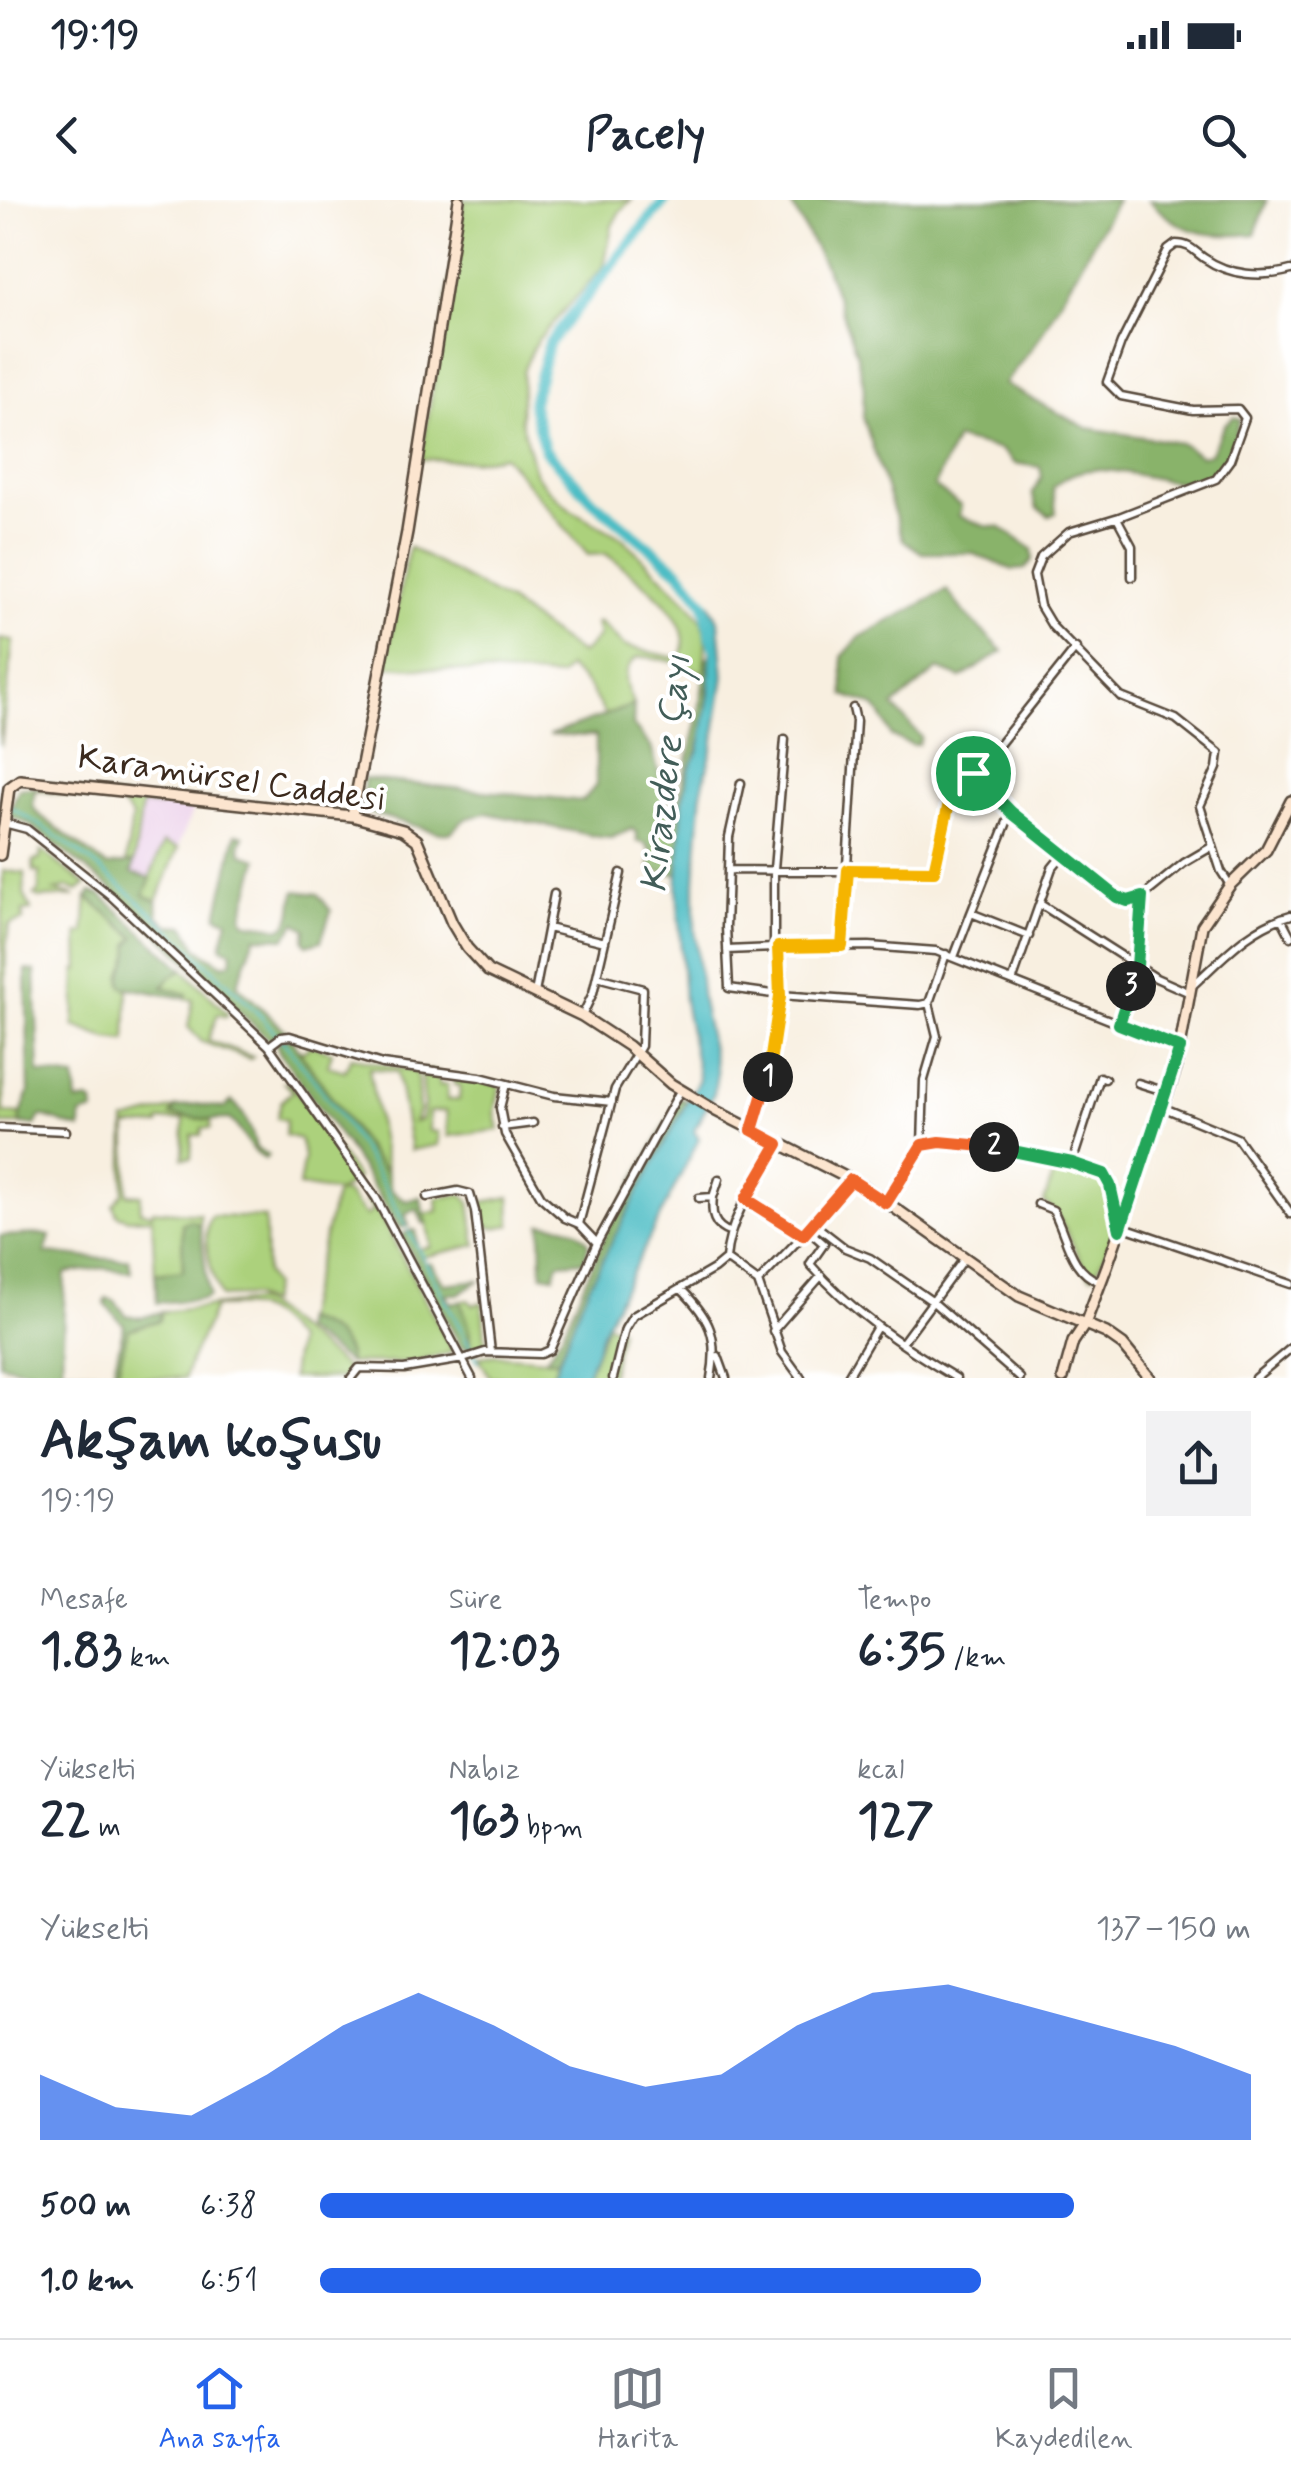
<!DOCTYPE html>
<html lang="tr">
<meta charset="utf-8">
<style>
body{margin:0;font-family:Mynerve,sans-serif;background:#f2f2f3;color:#1f2937;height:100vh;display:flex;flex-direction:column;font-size:38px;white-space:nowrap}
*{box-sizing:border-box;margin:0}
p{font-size:32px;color:#747a83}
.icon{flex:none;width:55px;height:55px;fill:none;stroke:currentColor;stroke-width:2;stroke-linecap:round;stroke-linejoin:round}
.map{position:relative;height:1178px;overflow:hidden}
.details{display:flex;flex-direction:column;background:#fff;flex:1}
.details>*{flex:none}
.pin{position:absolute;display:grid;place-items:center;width:85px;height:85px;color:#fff;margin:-42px;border:5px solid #fff;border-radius:50%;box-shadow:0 2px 10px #0007}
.km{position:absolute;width:50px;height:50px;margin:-25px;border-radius:50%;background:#222;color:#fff;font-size:28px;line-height:50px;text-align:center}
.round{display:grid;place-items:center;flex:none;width:105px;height:105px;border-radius:0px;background:#f2f2f3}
.summary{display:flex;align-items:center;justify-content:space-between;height:170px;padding:0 40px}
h1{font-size:55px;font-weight:700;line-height:75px}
.stats{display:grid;grid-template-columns:repeat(3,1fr);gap:15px;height:170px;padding:10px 40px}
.stats div{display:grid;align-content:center}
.stats b{font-size:50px;font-weight:700}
.stats small{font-size:28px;font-weight:400}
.stats p{font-size:28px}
.chart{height:280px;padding:20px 40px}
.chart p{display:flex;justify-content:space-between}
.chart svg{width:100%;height:180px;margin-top:10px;fill:#2563eb;opacity:.7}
ul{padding:0 40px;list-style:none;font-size:32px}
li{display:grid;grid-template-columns:160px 120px 1fr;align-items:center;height:75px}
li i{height:25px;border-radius:12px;background:#2563eb}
.status{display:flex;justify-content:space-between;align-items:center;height:70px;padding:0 50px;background:#fff;direction:ltr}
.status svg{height:28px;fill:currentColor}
header{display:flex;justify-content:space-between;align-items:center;height:130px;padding:0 40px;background:#fff;font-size:45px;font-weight:700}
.dock{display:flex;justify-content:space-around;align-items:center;height:140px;border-top:2px solid #e0e1e3;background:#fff;font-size:28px;color:#747a83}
.dock a{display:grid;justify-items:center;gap:5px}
.dock .current{color:#2563eb}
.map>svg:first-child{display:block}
.built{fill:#ecd1ea}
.green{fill:#acd17b;stroke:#747e4c;stroke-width:2.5}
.forest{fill:#89b36b;stroke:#626e44;stroke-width:2.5}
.water{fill:#4ebdc5;stroke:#447472;stroke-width:2.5}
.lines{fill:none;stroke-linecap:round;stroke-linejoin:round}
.stream{stroke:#4ebdc5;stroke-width:2.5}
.river{stroke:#4ebdc5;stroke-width:11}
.street-casing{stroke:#57483b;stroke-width:11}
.secondary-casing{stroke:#57483b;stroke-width:14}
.street{stroke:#fff;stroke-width:6}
.secondary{stroke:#fce5cf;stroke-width:9}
.split-1-casing{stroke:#fff;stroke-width:20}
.split-2-casing{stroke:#fff;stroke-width:20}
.split-3-casing{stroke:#fff;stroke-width:20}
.split-4-casing{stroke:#fff;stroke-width:20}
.split-1{stroke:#f5b400;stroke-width:12}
.split-2{stroke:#f0652b;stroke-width:12}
.split-3{stroke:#22a559;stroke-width:12}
.split-4{stroke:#22a559;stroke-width:12}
.labels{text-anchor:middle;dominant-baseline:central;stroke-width:8;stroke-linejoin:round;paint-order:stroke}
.street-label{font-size:35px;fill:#3b2a1e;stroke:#fff}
.water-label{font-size:38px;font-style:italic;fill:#425d58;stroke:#fff}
</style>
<div class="status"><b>19:19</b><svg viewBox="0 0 49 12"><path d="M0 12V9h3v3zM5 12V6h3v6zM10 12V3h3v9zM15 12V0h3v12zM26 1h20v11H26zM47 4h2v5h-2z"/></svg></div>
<header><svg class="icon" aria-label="back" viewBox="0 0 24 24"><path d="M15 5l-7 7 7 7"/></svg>Pacely<svg class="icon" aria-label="search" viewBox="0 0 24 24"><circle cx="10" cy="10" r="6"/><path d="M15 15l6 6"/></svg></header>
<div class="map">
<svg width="1291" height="1178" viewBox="0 0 1291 1178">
<rect width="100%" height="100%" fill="#fff"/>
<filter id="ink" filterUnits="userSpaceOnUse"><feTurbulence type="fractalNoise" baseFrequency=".01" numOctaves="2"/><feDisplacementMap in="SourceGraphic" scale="20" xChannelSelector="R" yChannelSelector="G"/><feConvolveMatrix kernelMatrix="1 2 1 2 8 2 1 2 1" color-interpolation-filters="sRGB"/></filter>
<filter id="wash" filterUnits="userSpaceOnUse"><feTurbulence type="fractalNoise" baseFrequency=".0048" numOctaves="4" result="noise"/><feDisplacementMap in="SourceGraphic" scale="40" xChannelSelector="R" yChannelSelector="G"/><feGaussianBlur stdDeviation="2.25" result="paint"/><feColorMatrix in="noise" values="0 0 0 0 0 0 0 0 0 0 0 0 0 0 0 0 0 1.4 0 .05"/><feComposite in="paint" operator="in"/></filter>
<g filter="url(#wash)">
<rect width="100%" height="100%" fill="#f8efe0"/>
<!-- built -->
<path class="built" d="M142,604l51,5 -36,92 -25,-28z"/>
<!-- green -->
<path class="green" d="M464,0h167l-11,11 -8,15 -8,40 -67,75 -7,14 -7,17 -2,49 15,54 13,15 22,20 51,28 67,65 13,18 4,16 -2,36c-17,-8 -48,-17 -66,-16 -19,14 -13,30 -4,48l-29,10 -16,-28 -21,-20 -8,10 -175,-11 24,-119 101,56 71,51 18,-18 -3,-13 3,-1 25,24 48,11 9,-1c17,-39 -47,-80 -75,-102l-18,1 -84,-99 -32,5 -51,-2z
M0,439l13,2 -12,104 -1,-1z
M35,587l120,15 4,4 -17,-2 -8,58 -8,1 6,-46 -12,-15 -86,-12z
M163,643l15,5 -21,53 -14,-6z
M41,650l45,35 -8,6 -10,-4 -13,4 20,5 -36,2 -5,-3 5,-4v-19h-5l-1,-11 7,-2z
M3,671l22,2 -1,21 7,16 -8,1v9l-14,5 -3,25 -2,163 17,1v10h-21z
M87,697l48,40 -12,49 5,2 -2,53 -19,-2 -33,-13 2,-56h3l-1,-37h6z
M183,769l45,45 -2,3 -8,-3 -10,26 45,17 -3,2 -48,-17 -14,-15 5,-27 -8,-2 1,-4 -23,-6 7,-11z
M311,845l21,7 -4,14 17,5 6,-14 66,15 2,39 -5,11 7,-2 3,-14 -2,-33 3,-3 12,2 2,14 8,-2v16h12l1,-15h-6v-9l46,9 -5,27 4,18 -51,6 -2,-25 -17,1v19l9,1v13l-27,5 -14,-78 -28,-4 18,105 -17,-20 -73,-105 6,3z
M284,883h7l66,95 -19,15h8l20,23 7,-6 -8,-9 6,-2 82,153 -40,11h-64c-1,-24 -24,-38 -46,-43l33,-128 -37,-6 5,-29 -4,-18 -15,-4 1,-15 -9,-2 4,-16 12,-11z
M175,908l-3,7 39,5v8h-9l-1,7h-9l-1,23h-8l1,-39 -24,2 -1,4 -32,1v68l14,1 -1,16 12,3 1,-4 47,4v11l-10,-4 -8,3 1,48 -28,2 -3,-56 -23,1 -12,-4 -4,-10 10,-12 2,-72z
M1056,964l20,7 2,-3 27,13 8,56 -18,38 -5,1c-14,-18 -29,-67 -46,-73z
M462,994l8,8 6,43 -54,12 -4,-8 13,-2 -6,-33 13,-3 -1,-13z
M510,997l1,28 -17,3 -11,-3 -6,-22z
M211,1016l54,2 1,56 7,12 -4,17 -17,-7 -31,1c-9,-22 -22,-59 -10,-81z
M468,1100l5,5 9,-3 4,45 -16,1c1,-16 -3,-31 -10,-46l-9,1z
M256,1101l8,3 85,66 -2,8h-56l5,-37c-31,-35 -36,-36 -82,-34 -8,25 -24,46 -29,71h-69l11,-48 32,-10 2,-8z
M607,1124l14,5 -11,49h-24z
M496,1155l62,5 -6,18h-62l-11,-21z"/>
<!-- forest -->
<path class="forest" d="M789,0h328l-79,140 -34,44 83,44 93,15 21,13 9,-2 15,-30 9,-7 6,2c-5,17 -9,38 -22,51 -38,38 -121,-31 -165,18l3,25 -7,3 -12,-8 -5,-15 10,-16 -2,-10 -26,-4 -13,-13 -45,-11 -22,47 27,20 -2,10 26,10 15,1 32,22 1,10 -8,10 -12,1 -42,-17h-49l-19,-13 -40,-123 1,-31 -8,-34 -29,-82z
M1149,0h118l-12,34c-46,4 -73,1 -106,-34z
M947,390l18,24 38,37 -42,27 -23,-9 -45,37 28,31 -2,7 -7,1 -21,-9c-14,-34 -15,-30 -47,-41l-2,-38 18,-20z
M710,456l-5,68 -22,75 -5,75 -24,-3 -4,-5 2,-13 -6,-9 -9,-3v-8l-5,-4 -21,9 -11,-1 -114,-24 -21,6 -15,14h-10l-77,-22 1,-32 219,22 13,-16v-49l-47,-1 85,-30 -1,20 18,22 21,71h4c2,-28 11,-51 17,-79 7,-26 10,-53 12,-80z
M35,587l-2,19 4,7 70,53 27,-4 -2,11 19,5 -7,17 13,6 1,15 10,9 17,1 12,22 26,17 8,-3 1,-11 -11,-4 7,-27 -11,-4 19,-82 8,2 -4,9 2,9 16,5 -16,58 3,5c13,4 23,1 35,7 17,-9 9,-25 16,-38l22,3 13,17 -10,30 -14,4 -3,-5 2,-11 -10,-6 -11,15 -30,-1 -18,48 49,46 -16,10 -161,-154 -80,-63 -21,-9 11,-26z
M91,692l10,3 82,74 -13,8 -7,10 24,7 -2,4 -62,-11c-7,-15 10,-27 6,-42l6,-8 -48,-40z
M26,770l9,1 4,102 36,5 2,24 12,-2 4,3 1,8 -13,4v14c-14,-3 -28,-11 -41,-13l-5,9 -14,-1 -1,-7 9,-25z
M286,838l5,1 79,114 17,20 4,17 15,11 14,-4 7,26h-4l-6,-14 -12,5 4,12 -10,2 -52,-82 -68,-94 -3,-8z
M680,898l7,3 -106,202 -23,57 -12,-1 17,-27 46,-105z
M232,901c12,10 21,31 24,47l12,7 -3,4c-19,-10 -20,-28 -36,-40l-18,1 -40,-5 4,-7 22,-4 27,4z
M190,1020l10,5 9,71 -5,3 -47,4 -2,-29 28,-3 -1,-48z
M541,1024c21,1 35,1 48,19l-5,18 -26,2 -4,13 -12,-2z
M413,1030l3,1 2,19 7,13h6l13,21 36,-4 -22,14h-13l6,9 9,-2 9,24 1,23 -9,-1 -58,-108v-5z
M40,1034l10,2 -5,17c29,2 56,8 84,6l2,13 -29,-4 -37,5 -3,97 51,3 11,-48 -19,-21 1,-6 8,2 12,15 15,3 20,-6 -1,8 -32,10 -12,48 -58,-1 -58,-13v-128z
M303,1120c22,5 45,19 46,43l-48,-34z"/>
<!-- water -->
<path class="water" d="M704,403l6,1 9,18 5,54 -11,71 -11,42 -7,93v46l7,73 15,72 -3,20 -20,38 5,8 -96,191 -17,48h-34l29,-75 28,-56 90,-168 -15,-78 -7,-112 6,-90 6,-29 10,-20 10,-56 2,-73z"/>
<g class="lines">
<!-- stream -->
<path class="stream" d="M10,607c65,37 119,84 173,135 27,26 57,51 82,79 55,61 104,134 141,206
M408,1030l70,131"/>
<!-- river -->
<path class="river" d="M665,0l-116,143 -17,61 13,46 48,51 87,71 24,31 9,43"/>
</g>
</g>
<g filter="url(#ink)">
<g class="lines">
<defs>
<path id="street" d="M1117,318l15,28v31
M973,573l38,39 54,40
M4,623l23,6 84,67 158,150 107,152 96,180
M728,670l1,-33 12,-54
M1230,685l-9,-14 -21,-65 17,-38 2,-15 -43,-34 -55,-22 -69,-71 -12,-20 -6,-31 7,-18 28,-25 50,-15 97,-38 14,-19 15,-42 -7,-9 -45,1 -72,-14 -14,-14 14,-39 47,-93 8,-6c14,0 18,7 28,14 26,18 58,20 87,12
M1142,697l42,-34 29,-17
M1040,704l116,74 34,15
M971,713l40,-101
M1281,718l10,19
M548,728l57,14
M842,746l14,-225 -3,-13
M778,747l91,-1 67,5 244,97
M727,750l47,-2
M946,754l-17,49 -9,2 -140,-10 -51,-7 -3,-61 2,-57 204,2 22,-92 25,-10 97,-122
M954,757l17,-44 58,23
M1013,779l39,-111 13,-16 52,45 11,4 14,-4 -5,69 -18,57
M1192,786c32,-29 57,-59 99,-71
M535,793l19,-99
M582,816l11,-23 28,-120
M269,846l12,-9 9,-1 92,28 98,13 74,19 58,6
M1138,883l29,9
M506,884l-6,24 5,26 36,63 24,21 14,6
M1162,907l75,31 54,76
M502,927l31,-4
M0,928l66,3
M753,929c19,-60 26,-119 25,-182l-4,1v-79l11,-130
M778,944c-20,35 -49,73 -52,115l32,23 24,70 19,26
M922,945l2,-65 13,-44 -8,-33
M1072,963l28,-86 5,2
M427,997l31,-6 12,3 5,17 16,141
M713,997l6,-18
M699,998l14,-1c-2,17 0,30 18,36
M747,999l56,36
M887,1002l35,-57c38,-11 144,14 182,28l6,12 9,46
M1038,1004l15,6c14,25 16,61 47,72
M814,1024l31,24 25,10 63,44 87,76
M1121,1026l170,58
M808,1030l16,14 -14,20c41,47 92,82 146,114
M597,1043l83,-152
M758,1082l56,-58 37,-44
M681,1089c29,29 38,48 30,89
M773,1131l48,-55
M902,1143l62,-84
M718,1156l8,22
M351,1178l8,-10 45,1 59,-10 22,-7 56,2 9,-4 47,-107 -18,-19 36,-135 26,-43 2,-57 -46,-12
M613,1178l12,-49 8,-13 81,-47 12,-10
M847,1178l30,-51
M1255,1178l36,-30"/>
<path id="secondary" d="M352,616l55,-284 52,-332
M0,655l9,-67 11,-8 332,36 51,14 14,10 35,83 15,25 21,23 94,45 46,30 43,38 45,27 149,76 154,109 87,37 17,12 27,33
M1063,1178l10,-36 12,-18 22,-58 69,-197 26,-143 28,-41 36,-35 25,-49"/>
</defs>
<!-- street casing -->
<use href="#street" class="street-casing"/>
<!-- secondary casing -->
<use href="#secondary" class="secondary-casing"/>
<!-- street -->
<use href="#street" class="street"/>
<!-- secondary -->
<use href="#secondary" class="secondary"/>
</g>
</g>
<g class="lines" filter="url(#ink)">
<defs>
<path id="split-1" d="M768,877l12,-81 -2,-49 64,-1 6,-76 86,1 20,-91 6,-5 13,-2"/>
<path id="split-2" d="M768,877l-16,53 26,14 -32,55 57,36 48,-55 35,23 36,-58 18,-3 54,5"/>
<path id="split-3" d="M994,947l78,16 32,11 6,11 10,45 60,-182 -61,-24 12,-38"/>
<path id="split-4" d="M973,573l38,39 106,85 11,4 14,-4 -5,69 -6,20"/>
</defs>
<!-- split-1 casing -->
<use href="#split-1" class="split-1-casing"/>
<!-- split-2 casing -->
<use href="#split-2" class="split-2-casing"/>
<!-- split-3 casing -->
<use href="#split-3" class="split-3-casing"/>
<!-- split-4 casing -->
<use href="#split-4" class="split-4-casing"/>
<!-- split-1 -->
<use href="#split-1" class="split-1"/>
<!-- split-2 -->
<use href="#split-2" class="split-2"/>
<!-- split-3 -->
<use href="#split-3" class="split-3"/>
<!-- split-4 -->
<use href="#split-4" class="split-4"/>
</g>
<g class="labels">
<!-- street labels -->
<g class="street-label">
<text transform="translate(232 579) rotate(8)">Karamürsel Caddesi</text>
</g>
<!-- water labels -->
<g class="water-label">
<text transform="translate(667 574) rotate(-84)">Kirazdere Çayı</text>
</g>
</g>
</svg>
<div class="pin" style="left:973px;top:573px;background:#1e9e55"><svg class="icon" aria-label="arrive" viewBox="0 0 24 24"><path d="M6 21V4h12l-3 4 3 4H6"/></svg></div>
<b class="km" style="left:768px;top:877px">1</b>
<b class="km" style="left:994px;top:947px">2</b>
<b class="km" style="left:1131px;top:786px">3</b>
</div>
<section class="details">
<div class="summary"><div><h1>Akşam koşusu</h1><p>19:19</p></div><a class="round"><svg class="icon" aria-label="share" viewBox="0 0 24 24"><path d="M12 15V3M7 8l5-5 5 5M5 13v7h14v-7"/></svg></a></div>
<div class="stats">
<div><p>Mesafe</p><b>1.83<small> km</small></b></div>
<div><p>Süre</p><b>12:03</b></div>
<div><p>Tempo</p><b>6:35<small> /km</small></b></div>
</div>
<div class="stats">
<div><p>Yükselti</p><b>22<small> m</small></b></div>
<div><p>Nabız</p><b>163<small> bpm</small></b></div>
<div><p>kcal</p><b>127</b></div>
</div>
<div class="chart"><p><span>Yükselti</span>137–150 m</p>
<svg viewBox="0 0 160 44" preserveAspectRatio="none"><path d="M0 44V28L10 36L20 38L30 28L40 16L50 8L60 16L70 26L80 31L90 28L100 16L110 8L120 6L130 11L140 16L150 21L160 28V44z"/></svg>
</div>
<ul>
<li><b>500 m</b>6:38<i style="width:81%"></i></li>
<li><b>1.0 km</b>6:51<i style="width:71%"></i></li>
</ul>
</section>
<nav class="dock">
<a class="current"><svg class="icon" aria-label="home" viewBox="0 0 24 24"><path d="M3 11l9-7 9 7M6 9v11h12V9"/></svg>Ana sayfa</a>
<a><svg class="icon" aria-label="map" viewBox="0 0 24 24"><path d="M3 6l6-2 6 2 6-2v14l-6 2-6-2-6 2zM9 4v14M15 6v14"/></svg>Harita</a>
<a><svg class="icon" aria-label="saved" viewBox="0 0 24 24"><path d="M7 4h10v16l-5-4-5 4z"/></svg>Kaydedilen</a>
</nav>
